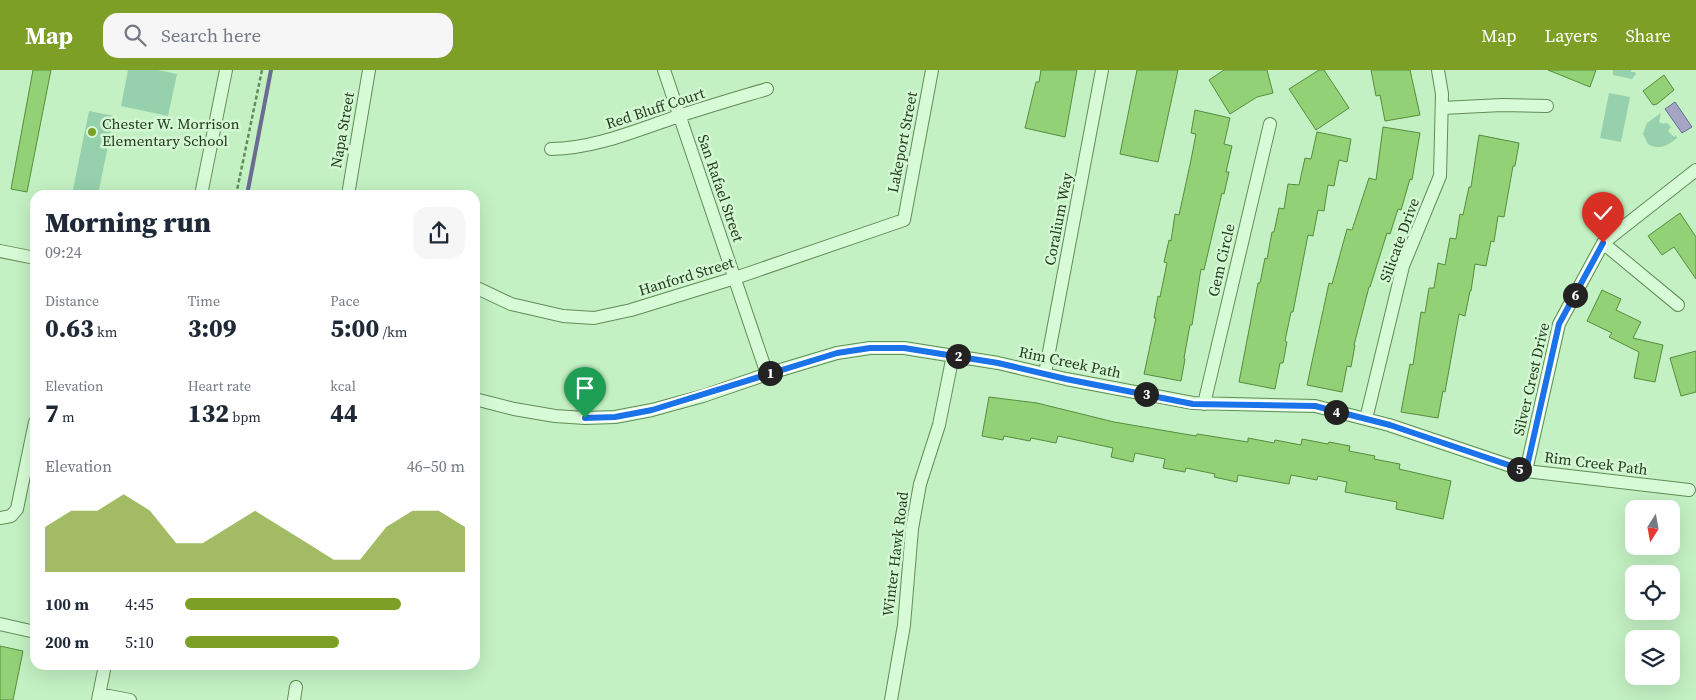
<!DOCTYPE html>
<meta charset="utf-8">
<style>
body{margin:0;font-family:"Source Serif 4",serif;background:#f6f6f7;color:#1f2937;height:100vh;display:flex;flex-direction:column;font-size:19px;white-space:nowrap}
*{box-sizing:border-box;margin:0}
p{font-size:16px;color:#747a83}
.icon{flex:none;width:28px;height:28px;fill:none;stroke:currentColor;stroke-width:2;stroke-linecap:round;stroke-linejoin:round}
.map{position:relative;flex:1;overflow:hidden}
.sheet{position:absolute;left:30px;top:120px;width:450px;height:480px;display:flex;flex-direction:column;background:#fff;border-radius:15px;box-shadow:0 5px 20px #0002}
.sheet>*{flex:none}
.needle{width:32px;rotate:191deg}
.fabs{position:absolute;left:1625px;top:430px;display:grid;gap:10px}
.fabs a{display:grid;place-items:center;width:55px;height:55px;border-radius:10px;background:#fff;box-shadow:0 5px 20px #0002;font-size:25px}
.pin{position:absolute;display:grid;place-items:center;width:42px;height:42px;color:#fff;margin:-51px -21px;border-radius:50% 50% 50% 0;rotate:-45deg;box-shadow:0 0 5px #0007}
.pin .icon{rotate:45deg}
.km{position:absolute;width:25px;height:25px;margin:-12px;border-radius:50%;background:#222;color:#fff;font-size:14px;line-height:25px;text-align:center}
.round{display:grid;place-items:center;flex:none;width:52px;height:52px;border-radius:15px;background:#f6f6f7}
.overview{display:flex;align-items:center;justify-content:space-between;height:85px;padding:0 15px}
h1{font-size:28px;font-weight:800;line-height:38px}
.stats{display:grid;grid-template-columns:repeat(3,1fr);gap:8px;height:85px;padding:5px 15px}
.stats div{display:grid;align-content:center}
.stats b{font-size:25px;font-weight:800}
.stats small{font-size:14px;font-weight:400}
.stats p{font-size:14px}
.chart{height:140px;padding:10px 15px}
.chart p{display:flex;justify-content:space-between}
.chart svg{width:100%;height:90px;margin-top:5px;fill:#7d9f25;opacity:.7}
ul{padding:0 15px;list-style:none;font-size:16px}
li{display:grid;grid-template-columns:80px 60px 1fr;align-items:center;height:38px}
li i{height:12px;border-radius:6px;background:#7d9f25}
header{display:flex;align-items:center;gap:30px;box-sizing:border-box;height:70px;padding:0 25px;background:#7d9f25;color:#fff}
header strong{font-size:24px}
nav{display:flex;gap:28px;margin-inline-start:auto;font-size:18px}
.search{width:350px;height:45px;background:#f6f6f7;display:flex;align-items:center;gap:12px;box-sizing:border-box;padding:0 18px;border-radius:15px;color:#747a83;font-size:19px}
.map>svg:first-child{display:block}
.green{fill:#96d0ad}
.water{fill:#a5a5c3;stroke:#6c6b92}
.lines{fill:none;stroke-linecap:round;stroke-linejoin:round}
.stream{stroke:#6c6b92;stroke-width:4}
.building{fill:#92d176;stroke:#568d3d}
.minor-casing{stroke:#628c58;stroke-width:14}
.path{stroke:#628c58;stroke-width:2.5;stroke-dasharray:4 2.5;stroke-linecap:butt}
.minor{stroke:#d7fbd7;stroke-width:12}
.route-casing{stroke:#fff;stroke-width:10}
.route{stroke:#1a73e8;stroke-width:6}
.poi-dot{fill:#7d9f25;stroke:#d3f8d3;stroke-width:2}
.labels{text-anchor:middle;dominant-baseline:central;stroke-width:5;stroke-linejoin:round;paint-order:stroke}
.street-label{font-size:15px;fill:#243b1d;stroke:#d3f8d3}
.poi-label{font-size:15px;fill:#243b1d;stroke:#d3f8d3;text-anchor:start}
</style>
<header>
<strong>Map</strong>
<div class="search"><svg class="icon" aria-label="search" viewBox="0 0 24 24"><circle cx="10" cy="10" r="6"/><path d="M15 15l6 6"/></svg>Search here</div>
<nav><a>Map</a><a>Layers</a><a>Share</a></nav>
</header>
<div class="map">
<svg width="1696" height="630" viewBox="0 0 1696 630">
<rect width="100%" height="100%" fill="#c3f1c3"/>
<!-- green -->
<path class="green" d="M128,0h30l19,4 -9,42 -47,-10z
M1613,0h18v2h4l1,2 -4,5 -19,-4z
M1609,23l21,4 -9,45 -21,-4z
M89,41l25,5 -16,79 -26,-1z
M1661,43l-2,9 4,2 4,-1 4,4 -3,4 6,6 2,-2 1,3c-9,7 -17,13 -29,6l-5,-10 4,-11z"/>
<!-- water -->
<path class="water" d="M1675,32l17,25 -10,6 -17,-24z"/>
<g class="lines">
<!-- stream -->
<path class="stream" d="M247,125l24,-125"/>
</g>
<!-- building -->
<path class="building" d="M33,0h18l-24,122 -16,-3z
M1041,0h36l-12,67 -40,-9 11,-46h3z
M1137,0h41l-20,92 -38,-8z
M1224,0h43l6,23 -16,4 -27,17 -21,-34z
M1319,0h5l25,38 -33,22 -27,-41z
M1371,0h39l10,45 -35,6 -5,-26 -4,1z
M1548,0h48l-6,17z
M1664,5l10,15 -17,14 -4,1 -10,-14z
M1195,40l35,8 -6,26 8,2 -6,26h3l-5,22 -2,-1 -18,77 -3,-1 -9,56h-2l-6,33 1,1 -4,22 -37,-7 12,-56h-2l4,-22 2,1 7,-34 -3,-1 5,-22 2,1 4,-27 4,1 12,-55 5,-26 -5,-1z
M1383,57l37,6 -8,47 -2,-1 -9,31 -3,-1 -8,25 -3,-1 -17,54h-1l-15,58h1l-4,22 -4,-1 -5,26 -35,-7 22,-102 3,1 15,-55 5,1 17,-52 7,2z
M1317,62l34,7 -4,23 -8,-2 -5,26 -6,-1 -4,26 -6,-1 -5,26 -5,-1 -15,77h-2l-6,29 2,1 -4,21h-3l-5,26 -36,-7 19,-99h2l5,-25 2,1 5,-27h2l5,-24 5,1 4,-25 11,1 6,-27 6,1z
M1479,65l40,8 -4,23h-2l-9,51 -6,-1 -4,26 -3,-1 -5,25 -11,-2 -4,27h-1l-5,25 -6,-2 -14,78 -2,-1 -5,27 -37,-6 9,-48 3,1 8,-53 4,1 4,-25h5l4,-25 7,2 5,-27 6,1 4,-25 3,1 6,-28h2z
M1680,143l16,24v42l-22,-32 -12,8 -14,-19z
M1602,220l19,9 -5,11 25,12 -8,16 30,7 -8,37 -21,-4 5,-26 -30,-15 3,-4 -25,-12z
M1696,281v41l-15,4 -11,-38z
M989,327l48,6 77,19 82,14 1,-2 51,8v-4l26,5 1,-3 26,5 1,-6 26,5 1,-2 21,4 -1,5 26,5 -1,3 26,5 -1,5 52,12 -8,38 -47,-10 1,-7 -52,-10 2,-10 -29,-6 -1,4 -26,-5 -2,9 -51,-9 -1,7 -23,-5 1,-3 -29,-6 -1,4 -22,-4 2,-9 -30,-6 -2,9 -22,-5 2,-9 -55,-12 -2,7 -25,-5 -1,3 -26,-5 -1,4 -21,-4z
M0,576l23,5 -10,49h-13z"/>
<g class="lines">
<defs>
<path id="minor" d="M664,0l103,304
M1442,38l60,-3 45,1
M551,79c45,-1 83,-18 125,-32 30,-10 61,-19 91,-28
M201,125l25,-125
M348,125l21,-125
M1603,173l75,62
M0,181l35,7
M475,217l36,17 52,12 31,2 37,-8 104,-32 169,-58 28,-150
M1045,303l57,-303
M475,329l39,10 41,7 30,2 30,-1 37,-7 51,-14 64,-22 70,-21 33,-5h34l94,15 68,16 127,24 122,3 74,19 137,46 163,19
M1204,334l66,-280
M1366,349l37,-153 37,-90 2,-82 -4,-24
M1526,401l33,-147 44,-81 93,-73
M0,448l11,-2 6,-7 18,-87
M0,554l35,8
M99,624l31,6
M98,630l7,-35
M294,630l2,-13
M891,630l13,-75 8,-96 8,-45 19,-59 14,-70"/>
</defs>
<!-- minor casing -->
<use href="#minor" class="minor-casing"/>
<!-- path -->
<path class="path" d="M236,125l26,-125"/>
<!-- minor -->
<use href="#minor" class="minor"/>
</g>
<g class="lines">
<defs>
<path id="route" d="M585,348l30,-1 37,-7 185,-57 33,-5h34l94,15 68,16 127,25 122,2 75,19 136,46 33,-147 44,-81"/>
</defs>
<!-- route casing -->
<use href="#route" class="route-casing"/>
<!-- route -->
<use href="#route" class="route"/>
</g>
<!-- markers -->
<circle class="poi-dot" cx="92" cy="62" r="5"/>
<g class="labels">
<!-- street labels -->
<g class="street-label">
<text transform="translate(655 38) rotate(-18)">Red Bluff Court</text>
<text transform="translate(342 60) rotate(-80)">Napa Street</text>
<text transform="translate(902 72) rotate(-79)">Lakeport Street</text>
<text transform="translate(721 118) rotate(71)">San Rafael Street</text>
<text transform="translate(1058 149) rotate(-79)">Coralium Way</text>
<text transform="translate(1399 170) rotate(-70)">Silicate Drive</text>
<text transform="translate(1221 190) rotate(-77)">Gem Circle</text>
<text transform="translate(686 206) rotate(-17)">Hanford Street</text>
<text transform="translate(1070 292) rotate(12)">Rim Creek Path</text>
<text transform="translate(1531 309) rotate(-77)">Silver Crest Drive</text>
<text transform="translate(1596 393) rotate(7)">Rim Creek Path</text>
<text transform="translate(895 484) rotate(-83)">Winter Hawk Road</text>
</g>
<!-- poi labels -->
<g class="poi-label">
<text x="102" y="53">Chester W. Morrison<tspan x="102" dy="17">Elementary School</tspan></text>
</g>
</g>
</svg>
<div class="fabs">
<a><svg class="needle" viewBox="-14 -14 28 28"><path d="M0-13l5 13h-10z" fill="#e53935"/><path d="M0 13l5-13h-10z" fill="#747a83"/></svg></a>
<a><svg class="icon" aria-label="locate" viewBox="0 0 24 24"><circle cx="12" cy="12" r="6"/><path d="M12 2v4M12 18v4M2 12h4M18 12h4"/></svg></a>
<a><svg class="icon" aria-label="layers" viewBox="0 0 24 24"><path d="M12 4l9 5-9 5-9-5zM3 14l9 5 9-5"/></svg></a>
</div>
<div class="pin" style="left:585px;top:348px;background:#1e9e55"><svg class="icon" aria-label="arrive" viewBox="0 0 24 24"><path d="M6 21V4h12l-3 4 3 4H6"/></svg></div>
<div class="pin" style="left:1603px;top:173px;background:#d93025"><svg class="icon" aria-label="check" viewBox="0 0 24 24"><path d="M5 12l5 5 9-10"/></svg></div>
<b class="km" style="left:770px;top:303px">1</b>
<b class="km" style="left:958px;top:286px">2</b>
<b class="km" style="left:1146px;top:324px">3</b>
<b class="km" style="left:1336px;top:342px">4</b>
<b class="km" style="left:1519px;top:399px">5</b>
<b class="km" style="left:1575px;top:225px">6</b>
<section class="sheet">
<div class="overview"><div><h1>Morning run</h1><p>09:24</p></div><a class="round"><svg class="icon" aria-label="share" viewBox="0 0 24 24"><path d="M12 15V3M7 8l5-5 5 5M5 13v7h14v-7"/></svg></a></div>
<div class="stats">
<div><p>Distance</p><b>0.63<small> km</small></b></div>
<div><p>Time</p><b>3:09</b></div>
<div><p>Pace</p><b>5:00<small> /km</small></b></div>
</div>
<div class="stats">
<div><p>Elevation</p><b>7<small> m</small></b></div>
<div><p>Heart rate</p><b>132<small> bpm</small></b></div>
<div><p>kcal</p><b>44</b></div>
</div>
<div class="chart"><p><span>Elevation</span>46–50 m</p>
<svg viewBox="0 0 160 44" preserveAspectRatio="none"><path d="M0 44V22L10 14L20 14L30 6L40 14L50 30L60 30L70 22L80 14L90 22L100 30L110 38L120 38L130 22L140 14L150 14L160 22V44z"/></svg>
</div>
<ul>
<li><b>100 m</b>4:45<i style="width:77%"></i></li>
<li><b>200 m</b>5:10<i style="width:55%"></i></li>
</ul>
</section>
</div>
